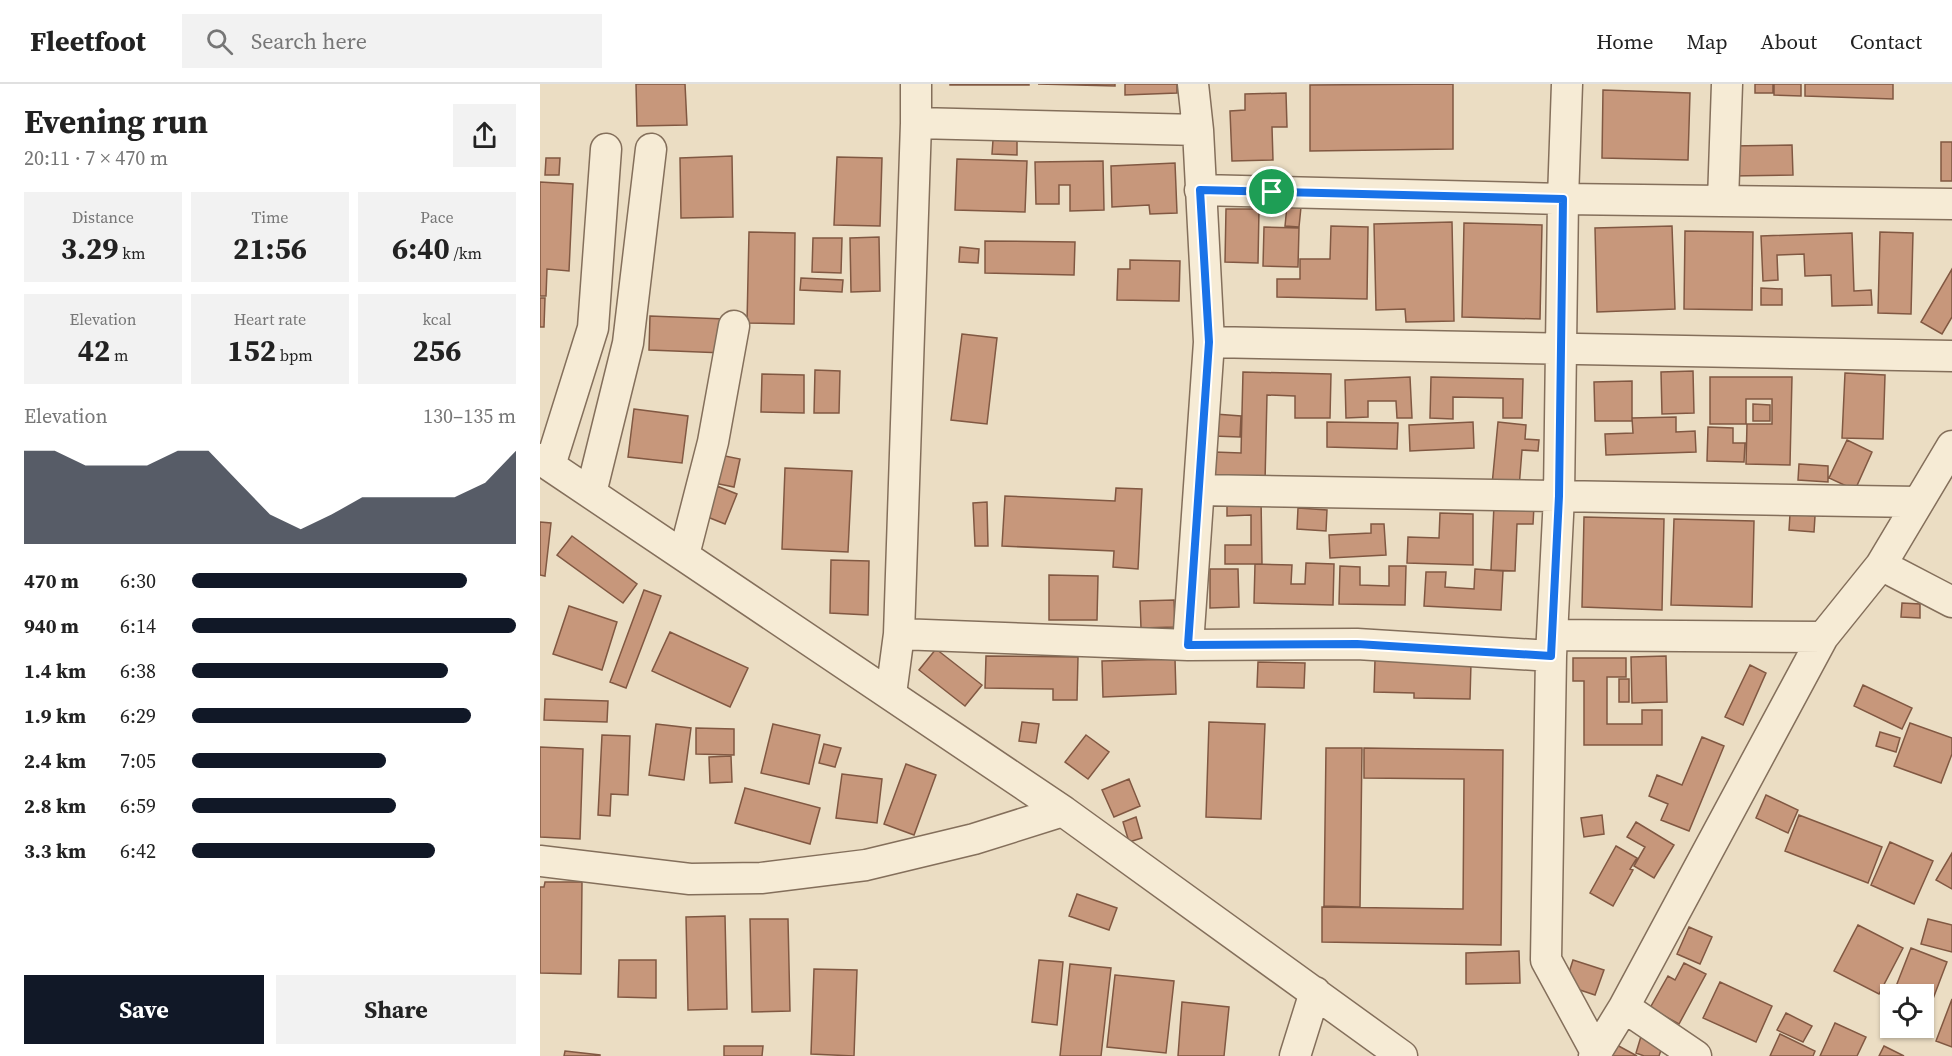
<!DOCTYPE html>
<meta charset="utf-8">
<style>
body{margin:0;font-family:"Source Serif 4",serif;background:#f2f2f2;color:#222;height:100vh;display:flex;flex-direction:column;font-size:22px;white-space:nowrap}
*{box-sizing:border-box;margin:0}
p{font-size:20px;color:#767676}
.icon{flex:none;width:33px;height:33px;fill:none;stroke:currentColor;stroke-width:2;stroke-linecap:round;stroke-linejoin:round}
.map{position:relative;flex:1;overflow:hidden}
.drawer{display:flex;flex-direction:column;background:#fff;width:540px}
.drawer>*{flex:none}
.controls{position:absolute;left:1340px;top:900px;display:grid;gap:12px}
.controls a{display:grid;place-items:center;width:54px;height:54px;border-radius:0px;background:#fff;box-shadow:0 2px 4px #0004;font-size:30px}
.pin{position:absolute;display:grid;place-items:center;width:51px;height:51px;color:#fff;margin:-26px;border:3px solid #fff;border-radius:50%;box-shadow:0 2px 6px #0007}
.round{display:grid;place-items:center;flex:none;width:63px;height:63px;border-radius:0px;background:#f2f2f2}
.headline{display:flex;align-items:center;justify-content:space-between;height:102px;padding:0 24px}
h1{font-size:33px;font-weight:700;line-height:45px}
.stats{display:grid;grid-template-columns:repeat(3,1fr);gap:9px;height:102px;padding:6px 24px}
.stats div{display:grid;align-content:center;border-radius:0px;background:#f2f2f2;text-align:center}
.stats b{font-size:30px;font-weight:700}
.stats small{font-size:16px;font-weight:400}
.stats p{font-size:16px}
.chart{height:168px;padding:12px 24px}
.chart p{display:flex;justify-content:space-between}
.chart svg{width:100%;height:108px;margin-top:6px;fill:#111827;opacity:.7}
.cta{display:flex;gap:12px;margin-top:auto;padding:12px 24px}
.cta a{flex:1;height:69px;border-radius:0px;background:#111827;color:#fff;font-size:24px;font-weight:700;line-height:69px;text-align:center}
.cta a+a{background:#f2f2f2;color:#222}
ul{padding:0 24px;list-style:none;font-size:20px}
li{display:grid;grid-template-columns:96px 72px 1fr;align-items:center;height:45px}
li i{height:15px;border-radius:8px;background:#111827}
header{display:flex;align-items:center;gap:36px;box-sizing:border-box;height:84px;padding:0 30px;background:#fff;border-bottom:2px solid #e0e0e0}
header strong{font-size:28px}
nav{display:flex;gap:33px;margin-inline-start:auto;font-size:21px}
.search{width:420px;height:54px;background:#f2f2f2;display:flex;align-items:center;gap:15px;box-sizing:border-box;padding:0 21px;border-radius:0px;color:#767676;font-size:22px}
main{display:flex;flex:1;min-height:0}
.map>svg:first-child{display:block}
.building{fill:#c7977b;stroke:#815842;stroke-width:1.5}
.lines{fill:none;stroke-linecap:round;stroke-linejoin:round}
.minor-casing{stroke:#846f5b;stroke-width:33}
.minor{stroke:#f6ebd5;stroke-width:30}
.route-casing{stroke:#fff;stroke-width:12}
.route{stroke:#1a73e8;stroke-width:8}
</style>
<header>
<strong>Fleetfoot</strong>
<div class="search"><svg class="icon" aria-label="search" viewBox="0 0 24 24"><circle cx="10" cy="10" r="6"/><path d="M15 15l6 6"/></svg>Search here</div>
<nav><a>Home</a><a>Map</a><a>About</a><a>Contact</a></nav>
</header>
<main>
<section class="drawer">
<div class="headline"><div><h1>Evening run</h1><p>20:11 · 7 × 470 m</p></div><a class="round"><svg class="icon" aria-label="share" viewBox="0 0 24 24"><path d="M12 15V3M7 8l5-5 5 5M5 13v7h14v-7"/></svg></a></div>
<div class="stats">
<div><p>Distance</p><b>3.29<small> km</small></b></div>
<div><p>Time</p><b>21:56</b></div>
<div><p>Pace</p><b>6:40<small> /km</small></b></div>
</div>
<div class="stats">
<div><p>Elevation</p><b>42<small> m</small></b></div>
<div><p>Heart rate</p><b>152<small> bpm</small></b></div>
<div><p>kcal</p><b>256</b></div>
</div>
<div class="chart"><p><span>Elevation</span>130–135 m</p>
<svg viewBox="0 0 160 44" preserveAspectRatio="none"><path d="M0 44V6L10 6L20 12L30 12L40 12L50 6L60 6L70 19L80 32L90 38L100 32L110 25L120 25L130 25L140 25L150 19L160 6V44z"/></svg>
</div>
<ul>
<li><b>470 m</b>6:30<i style="width:85%"></i></li>
<li><b>940 m</b>6:14<i style="width:100%"></i></li>
<li><b>1.4 km</b>6:38<i style="width:79%"></i></li>
<li><b>1.9 km</b>6:29<i style="width:86%"></i></li>
<li><b>2.4 km</b>7:05<i style="width:60%"></i></li>
<li><b>2.8 km</b>6:59<i style="width:63%"></i></li>
<li><b>3.3 km</b>6:42<i style="width:75%"></i></li>
</ul>
<div class="cta"><a>Save</a><a>Share</a></div>
</section>
<div class="map">
<svg width="1412" height="972" viewBox="0 0 1412 972">
<rect width="100%" height="100%" fill="#ebddc3"/>
<!-- building -->
<path class="building" d="M96,0h49l2,41 -50,1z
M410,0h79v1h-79z
M498,0h77v2z
M585,0h52v9l-52,2z
M913,0v65l-143,2v-66z
M1215,0h18v9h-18z
M1234,0h27v12l-27,-1z
M1265,0h88v15l-88,-3z
M1063,6l87,3 -2,67 -86,-2z
M746,9l1,34h-15l1,33 -41,1 -2,-50 15,-1v-16z
M453,56l24,1v14l-25,-1z
M1401,58h11v39h-11z
M1252,61l1,30 -62,1v-30z
M192,72l1,61 -52,1 -1,-60z
M297,73l45,1 -2,68 -46,-1z
M6,74h14l-1,17h-14z
M417,75l70,2 -2,51 -70,-2z
M563,77l1,49 -34,1v-26h-11v19h-23l-1,-42z
M635,79l2,50 -27,1 -1,-9 -37,2 -1,-41z
M0,98l33,2 -4,87 -22,-2 -1,27h-6z
M747,122l14,1 -2,20 -14,-1z
M686,125h33l-1,54 -33,-1z
M912,138l2,99 -48,1 -1,-13 -29,1 -2,-86z
M924,139l78,2 -2,94 -78,-2z
M791,142l37,1 -1,72 -90,-2v-18h23v-20h30z
M1132,142l3,83 -78,3 -2,-84z
M724,143l35,1 -1,39 -35,-1z
M1145,147l68,1 -1,78 -68,-1z
M209,148l46,1 -1,91 -47,-1z
M1340,148l33,1 -2,81 -33,-1z
M1312,149l2,58 17,-1 1,15 -40,1 -1,-31 -26,1 -1,-22 -27,1 1,25 -15,1 -2,-45z
M339,153l1,54 -29,1 -1,-54z
M273,154h29l-1,35 -29,-1z
M445,157l90,1 -1,33 -89,-2z
M420,163l19,2 -1,14 -19,-1z
M590,176l50,1 -1,40 -62,-1 1,-31h12z
M1412,185v48l-10,17 -21,-12z
M261,194l42,2 -1,12 -42,-2z
M1221,204l21,1v16h-21z
M0,214h5l-1,29h-4z
M110,232l75,3 -1,34 -75,-3z
M422,250l35,4 -10,86 -36,-4z
M275,286l25,1 -1,42h-25z
M1153,287l1,42 -32,1 -1,-42z
M703,288l88,2 -1,44h-35v-22l-28,-1 -2,87 -51,-2 1,-28 26,1z
M1305,289l40,2 -2,64 -41,-1z
M222,290l42,1v38l-43,-1z
M870,293l2,41h-15l-1,-17h-28v16l-22,1 -1,-38z
M891,293l92,2 -1,39h-19v-20l-50,-1v22l-23,-1z
M1170,293h82l-2,88 -44,-1 1,-40h25v-25h-26v25h-36z
M1092,297v40h-37l-1,-39z
M1213,320l17,1v16h-17z
M94,325l54,7 -6,47 -54,-6z
M675,330l26,2 -1,21 -27,-1z
M1136,333v15l19,-1 1,21 -90,3 -1,-21 28,-1 -1,-15z
M787,338l71,1 -1,26 -70,-2z
M933,338l1,26 -64,3 -1,-26z
M958,338l28,3 -1,14 14,1 -1,11 -16,-1 -3,38 -27,-3z
M1168,343l25,1v15h12l-1,19 -37,-1z
M1307,356l25,12 -17,38 -26,-12z
M180,371l20,4 -6,28 -20,-4z
M1259,380l29,2v16l-30,-2z
M245,384l67,3 -4,81 -66,-3z
M177,402l20,8 -12,30 -20,-8z
M576,404l26,1 -4,80 -25,-2 1,-16 -112,-5 3,-50 110,5z
M687,413h34l1,67h-37v-19h26v-30l-24,1z
M447,418l1,44h-13l-2,-43z
M954,421l40,1 -1,18h-16l-2,47 -24,-1z
M758,424l29,2 -1,21 -29,-2z
M900,429l33,1v51l-66,-2 1,-26 31,1z
M1250,430l25,2 -1,16 -25,-2z
M1044,433l80,2 -2,91 -80,-3z
M1134,435l80,2 -2,86 -81,-2z
M0,438l11,1 -6,53 -5,-1z
M831,440h13l2,31 -56,3 -1,-23 42,-2z
M32,452l65,48 -14,19 -66,-48z
M291,476l38,1 -1,54 -38,-2z
M766,479l28,1 -1,41 -79,-2 1,-39 37,1 -1,19h14z
M800,482l20,1v18l29,1v-20h17l-1,39 -66,-1z
M670,485h28l1,38 -29,1z
M935,485l28,2 -2,39 -77,-4 2,-34h20l-1,15 29,2z
M509,491l49,1 -1,44h-48z
M104,506l17,6 -35,92 -16,-6z
M634,516l1,27 -34,1 -1,-27z
M1362,519l18,1v14l-19,-1z
M29,522l48,16 -15,48 -49,-16z
M130,548l78,36 -18,39 -78,-36z
M396,565l46,36 -17,21 -46,-36z
M446,572l92,1 -1,43h-24v-11l-68,-1z
M1126,572l1,46 -35,1 -1,-46z
M1033,574h53v19h-19v47h35v-14h20v35h-78v-64h-11z
M635,575l1,35 -73,3 -1,-36z
M835,576l96,3 -1,36 -56,-1v-5l-40,-1z
M718,578l47,1 -1,25 -47,-1z
M1210,581l16,8 -23,52 -18,-8z
M1079,595h10v23h-10z
M1323,601l49,23 -10,21 -48,-23z
M5,615l63,2 -1,21 -63,-2z
M482,638l17,2 -3,19 -17,-2z
M669,638l56,2 -4,95 -55,-2z
M1370,639l42,15v16l-11,29 -47,-17z
M116,640l35,4 -7,52 -35,-5z
M233,640l47,11 -11,49 -48,-11z
M156,644l38,1v26l-38,-1z
M1340,648l20,6 -4,14 -20,-6z
M62,651l28,1 -2,59 -17,-1 -1,22 -12,-1z
M546,651l23,17 -21,27 -23,-17z
M1162,653l22,9 -35,85 -28,-11 7,-16 -19,-8 8,-21 25,10z
M284,660l17,4 -6,19 -16,-4z
M0,663l43,2 -3,90 -40,-2z
M786,664h36l-2,159 -36,-1z
M824,664l139,2 -2,195 -179,-3v-35l141,2 1,-130 -100,-1z
M191,672l1,26 -22,1 -1,-26z
M366,680l30,11 -22,60 -30,-11z
M302,690l40,5 -5,44 -41,-5z
M589,695l11,27 -26,11 -12,-27z
M205,704l75,20 -10,36 -75,-21z
M1226,711l32,15 -10,23 -32,-15z
M1062,731l2,19 -20,3 -3,-19z
M1259,731l83,32 -14,36 -83,-32z
M596,733l6,21 -13,4 -6,-20z
M1096,738l38,23 -20,33 -20,-12 11,-19 -18,-10z
M1350,758l43,19 -19,43 -43,-19z
M1076,762l21,12 -7,11 3,1 -20,36 -23,-13z
M1412,769v36l-16,-9z
M5,798h37l-1,92 -41,-1v-86h4z
M537,810l40,14 -8,22 -40,-14z
M185,832l2,93 -39,1 -2,-93z
M210,835h38l2,92 -38,1z
M1388,835l24,6v27l-31,-8z
M1318,841l45,23 -24,46 -45,-23z
M1149,843l23,10 -12,27 -23,-10z
M1371,864l36,14 -24,63v-31h-30z
M979,867l1,32 -54,1v-31z
M79,876h37v38l-38,-1z
M499,876l24,2 -6,63 -25,-3z
M1033,876l31,10 -9,25 -30,-10z
M1144,879l22,11 -27,50 -29,-16 18,-32 7,4z
M530,880l41,4 -10,88h-41z
M274,885l43,1 -3,86 -43,-2z
M575,891l59,6 -8,72 -59,-6z
M1180,898l52,24 -16,36 -53,-24z
M1412,915v48l-16,-6z
M642,918l47,5 -5,49h-46z
M1350,919v23l-8,-3z
M1246,929l26,13 -9,16 -26,-12z
M1295,939l31,14 -9,19h-37z
M1355,944h27l-3,8z
M1102,949l22,8 -5,15h-15l-8,-3z
M1240,950l35,17 -2,5h-43z
M1075,960l22,12h-28z
M184,962h39l-1,10h-38z
M1344,962l20,10h-25z
M25,967l35,4v1h-36z"/>
<g class="lines">
<defs>
<path id="minor" d="M1027,0l-4,115 -4,297 -8,160 -5,304 50,92
M376,39l282,7
M660,106l363,9 389,5
M1183,117l4,-117
M669,258l743,14
M0,375l523,352 339,245
M12,375l41,-131 13,-179
M659,406l719,12
M51,409l37,-150 23,-194
M144,471l29,-113 21,-116
M1341,481l71,37
M359,550l289,11 169,-1 194,12
M1012,551l271,2
M648,561l21,-303 -11,-212 -5,-46
M351,610l8,-60 17,-511v-39
M0,777l150,18 71,-1 105,-13 108,-26 89,-28
M1084,923l72,49
M755,972l20,-64
M1054,972l30,-49 199,-370 58,-72 71,-119"/>
</defs>
<!-- minor casing -->
<use href="#minor" class="minor-casing"/>
<!-- minor -->
<use href="#minor" class="minor"/>
</g>
<g class="lines">
<defs>
<path id="route" d="M660,106l363,9 -4,297 -8,160 -194,-12 -169,1 21,-303z"/>
</defs>
<!-- route casing -->
<use href="#route" class="route-casing"/>
<!-- route -->
<use href="#route" class="route"/>
</g>
</svg>
<div class="controls">
<a><svg class="icon" aria-label="locate" viewBox="0 0 24 24"><circle cx="12" cy="12" r="6"/><path d="M12 2v4M12 18v4M2 12h4M18 12h4"/></svg></a>
</div>
<div class="pin" style="left:732px;top:108px;background:#1e9e55"><svg class="icon" aria-label="arrive" viewBox="0 0 24 24"><path d="M6 21V4h12l-3 4 3 4H6"/></svg></div>
</div>
</main>
